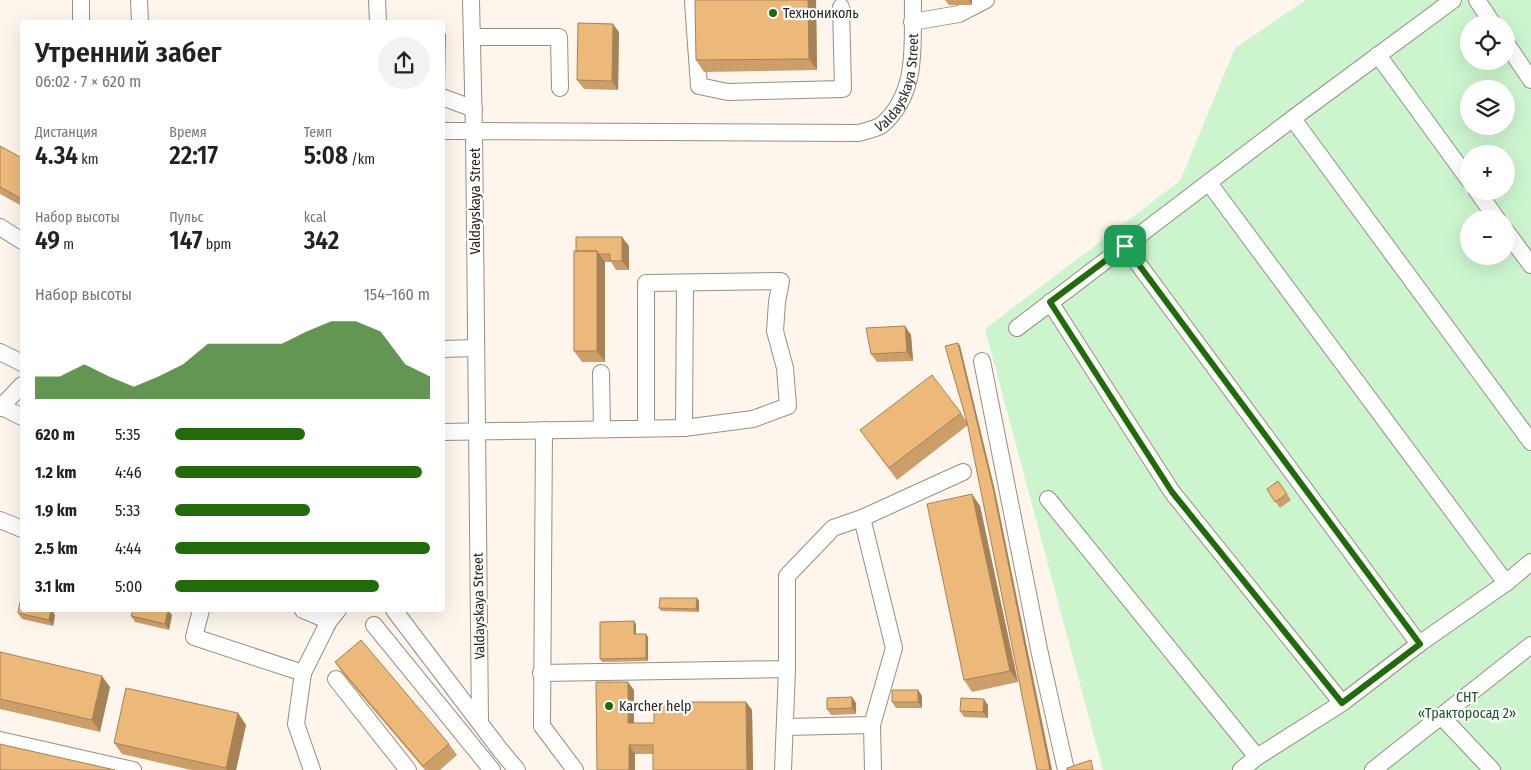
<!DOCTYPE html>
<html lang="ru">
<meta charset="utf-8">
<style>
body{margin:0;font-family:"Fira Sans Condensed",sans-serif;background:#f2f2f2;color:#222;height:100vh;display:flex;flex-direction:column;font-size:19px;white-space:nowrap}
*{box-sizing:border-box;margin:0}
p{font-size:16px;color:#767676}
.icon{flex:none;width:28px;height:28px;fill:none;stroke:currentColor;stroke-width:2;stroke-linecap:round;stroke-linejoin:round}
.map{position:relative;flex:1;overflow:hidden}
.panel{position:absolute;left:20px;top:20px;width:425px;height:592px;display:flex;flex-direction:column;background:#fff;border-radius:5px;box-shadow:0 5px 20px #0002}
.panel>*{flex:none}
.fabs{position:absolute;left:1460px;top:15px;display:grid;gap:10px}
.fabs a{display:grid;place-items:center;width:55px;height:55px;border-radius:50%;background:#fff;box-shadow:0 5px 20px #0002;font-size:25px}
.pin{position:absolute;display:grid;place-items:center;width:42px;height:42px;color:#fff;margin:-21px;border-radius:10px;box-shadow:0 2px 8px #0006}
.round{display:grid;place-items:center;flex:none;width:52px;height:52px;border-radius:26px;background:#f2f2f2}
.headline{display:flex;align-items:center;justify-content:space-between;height:85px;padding:0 15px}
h1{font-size:28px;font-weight:600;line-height:38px}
.metrics{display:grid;grid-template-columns:repeat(3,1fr);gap:8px;height:85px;padding:5px 15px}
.metrics div{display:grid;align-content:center}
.metrics b{font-size:25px;font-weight:600}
.metrics small{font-size:14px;font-weight:400}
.metrics p{font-size:14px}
.chart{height:140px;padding:10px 15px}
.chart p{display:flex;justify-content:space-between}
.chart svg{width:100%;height:90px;margin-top:5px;fill:#216b0a;opacity:.7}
ul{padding:0 15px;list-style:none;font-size:16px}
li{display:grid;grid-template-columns:80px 60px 1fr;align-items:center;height:38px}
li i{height:12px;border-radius:6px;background:#216b0a}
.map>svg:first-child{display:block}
.green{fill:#ccf5ce;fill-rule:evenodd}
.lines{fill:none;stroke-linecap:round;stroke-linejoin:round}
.minor-casing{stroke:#988f83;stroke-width:18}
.minor{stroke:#fff;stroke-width:16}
.wall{fill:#cc9f6a}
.shaded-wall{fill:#a68256}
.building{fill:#edb97b;stroke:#a68256}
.route-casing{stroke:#fff;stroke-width:10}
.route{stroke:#216b0a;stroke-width:6}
.poi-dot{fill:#216b0a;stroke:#fff;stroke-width:2}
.labels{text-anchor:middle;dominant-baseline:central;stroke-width:4.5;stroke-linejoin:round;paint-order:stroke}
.poi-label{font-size:14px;fill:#27231f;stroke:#fff;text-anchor:start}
.street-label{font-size:14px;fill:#27231f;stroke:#fff}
.park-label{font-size:14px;fill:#195724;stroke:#fff}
</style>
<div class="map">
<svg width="1531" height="770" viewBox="0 0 1531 770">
<rect width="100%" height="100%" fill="#fef5ec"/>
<!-- green -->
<path class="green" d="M1306,0h225v770h-428l-118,-441 195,-148 55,-133zM1469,24h37v37h-37zM1469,89h37v37h-37zM1469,154h37v37h-37zM1469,219h37v37h-37z"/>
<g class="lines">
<defs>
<g id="minor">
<path d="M139,0l1,22"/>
<path d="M377,0l1,22"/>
<path d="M695,0l-2,2 6,84 29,6 115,-3 -2,-82"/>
<path d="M1477,0l16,24"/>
<path d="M81,22v-22"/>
<path d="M912,22l47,-8 27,-14"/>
<path d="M472,37h87l1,51"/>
<path d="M1506,43l25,37"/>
<path d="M1378,55l91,125"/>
<path d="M442,97l32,12"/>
<path d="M1293,119l238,323"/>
<path d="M442,131h32l-3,-131"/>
<path d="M1209,183l297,400"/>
<path d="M1477,191l20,28"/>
<path d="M0,227l22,14"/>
<path d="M1506,231l25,34"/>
<path d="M1125,246l294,398"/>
<path d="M1050,302l122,190 170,211"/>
<path d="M1017,328l283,-215 153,-113"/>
<path d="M442,349l33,-1"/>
<path d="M0,352l22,11"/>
<path d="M982,361l58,293 26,116"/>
<path d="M601,373l1,56"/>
<path d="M0,406l22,11"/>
<path d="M0,408l22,-23"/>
<path d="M684,428l1,-145"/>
<path d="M544,430l-2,296 33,44"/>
<path d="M442,432l242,-4 69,-9 35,-13 -3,-38 -10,-37 2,-29 4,-21 -135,2v145"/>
<path d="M1048,499l209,258"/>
<path d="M862,518l32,130 -22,77 1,45"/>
<path d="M0,520l22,9"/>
<path d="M201,610l-7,27 109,36"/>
<path d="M303,610l26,11"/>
<path d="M394,610l107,141 16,19"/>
<path d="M374,625l118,145"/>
<path d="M541,673l246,-4"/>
<path d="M336,679l72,91"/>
<path d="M1441,716l51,54"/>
<path id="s1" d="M480,723l-6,-592 384,2c7,-2 19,-4 25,-9 36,-32 29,-81 30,-124"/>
<path d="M785,727l87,-2"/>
<path d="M0,740l133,30"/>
<path d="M312,770l-16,-46 7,-51 26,-52 9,-11"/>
<path d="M783,770l4,-101v-93l46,-48 29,-10 101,-46"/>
<path d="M1241,770l16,-13 85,-54 77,-59 87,-61 25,-21"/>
<path d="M1373,770l158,-125"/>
</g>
</defs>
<!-- minor casing -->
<use href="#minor" class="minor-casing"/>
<!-- minor -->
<use href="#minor" class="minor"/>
</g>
<!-- wall -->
<path class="wall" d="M816,0l1,70 -113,2 -8,-12z
M945,0h27v5h-23z
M619,32l-1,58 -34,-1 -7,-9z
M0,146l22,12v48l-22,-12z
M629,246v24h-13l-5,-8h-6v100h-23l-8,-11v-100z
M905,326l6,9 2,26 -36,1 -6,-8z
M958,343l2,3 35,145 -27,-66 -71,55 -37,-50 101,-17 6,9z
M1278,481l13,19 -11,8 -13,-19z
M980,506l38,176 -46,10 -8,-12z
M699,601v11l-38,-1 -2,-3z
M18,613l37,2 -2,11 -31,-7z
M172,615l-3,15 -34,-8 -4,-6z
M636,624v10l12,3v24l-46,1 -2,-3z
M0,652l110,35 -10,45 -100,-23z
M335,662l114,82 8,11 -17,15h-15l-82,-96z
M634,690v33h20l92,-21 6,8 1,60h-100v-16h-18l-38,16z
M918,690l4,6v12h-26l-4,-6z
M852,697l4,6v11l-25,1 -4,-6z
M988,705v13l-24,-1 -4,-6z
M238,713l8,12 -10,45h-45l-69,-16 -8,-11z"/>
<!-- shaded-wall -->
<path class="shaded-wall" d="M808,0h8l1,70 -8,-11z
M969,0h3v5z
M613,24l6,8 -1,58 -6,-9z
M442,30l4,4 -1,57 -3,-4z
M622,237l7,9v24l-7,-9z
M597,251l8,11v100l-8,-11z
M905,326l6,9 2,26 -6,-9z
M958,343l2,3 35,145 57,279h-2z
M972,494l8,12 38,176 -8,-11z
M697,598l2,3v11l-3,-3z
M51,610h1l3,5 -2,11 -4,-6z
M168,610l4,5 -3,15 -4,-6z
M634,621l2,3v13l-2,-3z
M646,634l2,3v24l-2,-3z
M102,676l8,11 -10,45 -8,-12z
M628,682l6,8v41l-6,-8z
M918,690l4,6v12l-4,-6z
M852,697l4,6v11l-4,-6z
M984,699l4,6v13l-5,-6z
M746,702l6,8 1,60h-6z
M238,713l8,12 -10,45h-9l-1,-2z
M629,745l6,9v16h-6z"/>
<!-- building -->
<path class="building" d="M695,0h113l1,59 -113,1z
M578,23l35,1 -1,57 -35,-1z
M0,146l22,12v41l-22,-12z
M576,237h46v24h-12v-7h-11l-2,-3h-21z
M574,251h23v100h-23z
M905,326l2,26 -36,2 -5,-26z
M958,343l35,145 57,282h-13l-70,-348 -22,-76z
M932,375l29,38 -72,55 -29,-38z
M1278,481l9,13 -12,8 -8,-13z
M972,494l38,177 -46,9 -37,-176z
M660,598h37l-1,11 -37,-1z
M20,602l2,1v7h29l-2,10 -31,-7z
M133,610h35l-3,14 -34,-8z
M634,621v13h12v24l-46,1v-37z
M361,640l88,104 -26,22 -88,-104z
M0,652l102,24 -10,44 -92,-21z
M596,682h32v41h26v-21h92l1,68h-94v-25h-24v25h-32z
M126,688l112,25 -12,55 -112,-25z
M892,690h26v12h-26z
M852,697v11l-25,1v-11z
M961,698l23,1 -1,13 -23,-1z
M0,744l115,26h-113l-2,-1z
M1091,760l2,10h-26v-2z"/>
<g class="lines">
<defs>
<path id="route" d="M1125,246l295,398 -78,59 -170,-211 -122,-190z"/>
</defs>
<!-- route casing -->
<use href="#route" class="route-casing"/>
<!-- route -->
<use href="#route" class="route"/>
</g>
<!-- markers -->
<g class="poi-dot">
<circle cx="773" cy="13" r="5"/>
<circle cx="609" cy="706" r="5"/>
</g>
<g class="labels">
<!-- poi labels -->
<g class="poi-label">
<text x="783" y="13">Технониколь</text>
<text x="619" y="706">Karcher help</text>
</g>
<!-- street labels -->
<g class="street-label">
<text stroke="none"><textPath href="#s1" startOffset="1048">Valdayskaya Street</textPath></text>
<text transform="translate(475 201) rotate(-90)">Valdayskaya Street</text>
<text transform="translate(479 606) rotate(-91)">Valdayskaya Street</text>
</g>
<!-- park labels -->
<g class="park-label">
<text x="1467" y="697">СНТ<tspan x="1467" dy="16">«Тракторосад 2»</tspan></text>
</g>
</g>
</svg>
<div class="fabs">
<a><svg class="icon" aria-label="locate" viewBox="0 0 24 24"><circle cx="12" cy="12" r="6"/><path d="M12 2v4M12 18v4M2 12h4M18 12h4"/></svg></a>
<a><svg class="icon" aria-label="layers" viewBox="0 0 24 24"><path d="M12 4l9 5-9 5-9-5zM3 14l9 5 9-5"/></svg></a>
<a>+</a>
<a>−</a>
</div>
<div class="pin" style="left:1125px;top:246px;background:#1e9e55"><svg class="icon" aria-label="arrive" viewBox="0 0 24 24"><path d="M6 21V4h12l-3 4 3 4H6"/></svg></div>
<section class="panel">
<div class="headline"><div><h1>Утренний забег</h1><p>06:02 · 7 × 620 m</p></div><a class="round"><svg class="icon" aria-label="share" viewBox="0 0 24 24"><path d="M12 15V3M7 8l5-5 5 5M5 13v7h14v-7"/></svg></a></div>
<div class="metrics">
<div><p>Дистанция</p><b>4.34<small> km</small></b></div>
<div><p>Время</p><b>22:17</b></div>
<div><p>Темп</p><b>5:08<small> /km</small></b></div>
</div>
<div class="metrics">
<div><p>Набор высоты</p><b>49<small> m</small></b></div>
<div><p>Пульс</p><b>147<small> bpm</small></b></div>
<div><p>kcal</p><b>342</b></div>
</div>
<div class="chart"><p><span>Набор высоты</span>154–160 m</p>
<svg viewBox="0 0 160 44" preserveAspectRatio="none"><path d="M0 44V33L10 33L20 27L30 33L40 38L50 33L60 27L70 17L80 17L90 17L100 17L110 11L120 6L130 6L140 11L150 27L160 33V44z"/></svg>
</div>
<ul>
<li><b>620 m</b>5:35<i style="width:51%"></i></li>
<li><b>1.2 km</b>4:46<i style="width:97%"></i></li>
<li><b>1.9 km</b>5:33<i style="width:53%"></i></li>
<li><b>2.5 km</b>4:44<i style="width:100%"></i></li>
<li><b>3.1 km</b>5:00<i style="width:80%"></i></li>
</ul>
</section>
</div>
